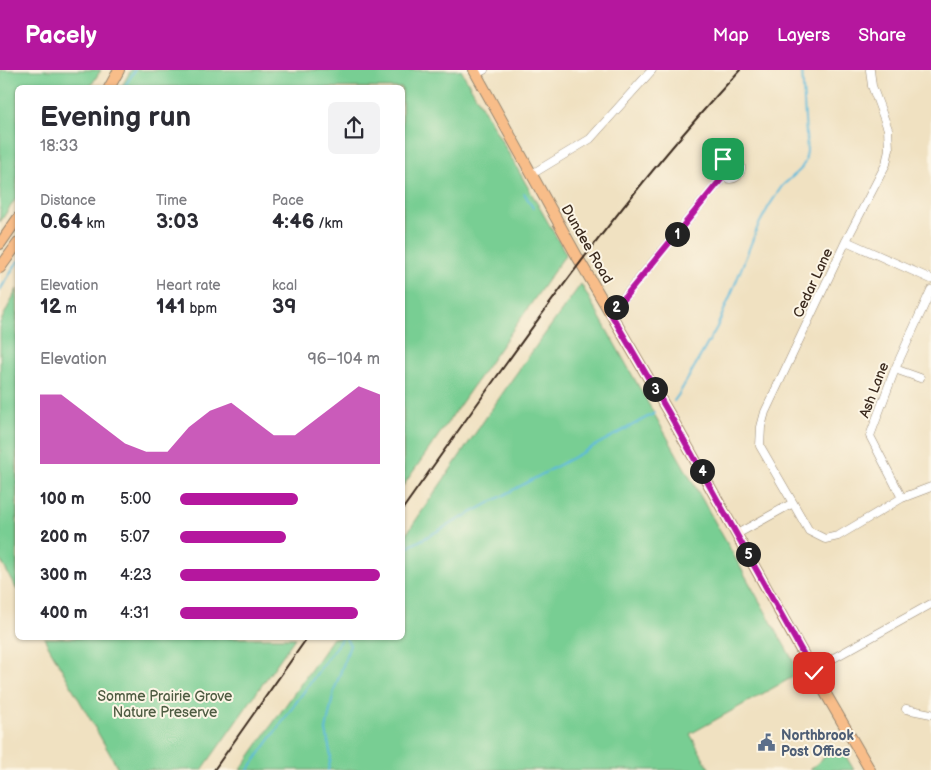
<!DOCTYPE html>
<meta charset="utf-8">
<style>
body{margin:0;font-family:"Balsamiq Sans",sans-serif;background:#f2f2f3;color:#2b2b33;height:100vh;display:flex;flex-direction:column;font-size:19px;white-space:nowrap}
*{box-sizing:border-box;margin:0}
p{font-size:16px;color:#7c7c81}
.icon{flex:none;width:28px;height:28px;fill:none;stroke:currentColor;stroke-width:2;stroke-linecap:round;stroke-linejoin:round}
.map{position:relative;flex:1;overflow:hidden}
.drawer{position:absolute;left:15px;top:15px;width:390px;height:555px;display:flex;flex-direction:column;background:#fff;border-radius:8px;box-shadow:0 1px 4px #0004}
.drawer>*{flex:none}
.pin{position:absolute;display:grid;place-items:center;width:42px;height:42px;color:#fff;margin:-21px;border-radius:10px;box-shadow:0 2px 8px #0006}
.km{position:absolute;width:25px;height:25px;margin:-12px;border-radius:50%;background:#222;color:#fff;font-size:14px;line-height:25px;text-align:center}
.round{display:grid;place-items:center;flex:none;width:52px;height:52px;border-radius:8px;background:#f2f2f3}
.headline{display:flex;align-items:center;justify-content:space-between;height:85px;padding:0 25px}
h1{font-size:28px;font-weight:600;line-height:38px}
.figures{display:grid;grid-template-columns:repeat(3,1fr);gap:8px;height:85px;padding:5px 25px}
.figures div{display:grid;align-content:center}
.figures b{font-size:21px;font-weight:600}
.figures small{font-size:14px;font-weight:400}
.figures p{font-size:14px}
.chart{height:140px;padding:10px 25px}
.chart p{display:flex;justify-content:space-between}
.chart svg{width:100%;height:90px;margin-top:5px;fill:#b5179e;opacity:.7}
ul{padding:0 25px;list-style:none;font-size:16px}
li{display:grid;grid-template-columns:80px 60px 1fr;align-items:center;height:38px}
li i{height:12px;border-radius:6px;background:#b5179e}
header{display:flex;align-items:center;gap:30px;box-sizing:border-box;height:70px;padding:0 25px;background:#b5179e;color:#fff}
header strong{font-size:24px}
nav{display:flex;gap:28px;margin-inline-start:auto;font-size:18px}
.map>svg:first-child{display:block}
.green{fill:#78ce93;stroke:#5a7c58}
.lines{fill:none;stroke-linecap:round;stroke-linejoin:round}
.stream{stroke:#5cbadb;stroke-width:2}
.minor-casing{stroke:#968670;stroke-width:9}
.major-casing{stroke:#968670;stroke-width:12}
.minor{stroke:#fff;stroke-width:8}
.major{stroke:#f8bd89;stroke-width:10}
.rail{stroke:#3b2a1e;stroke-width:2}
.route-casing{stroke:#fff;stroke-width:10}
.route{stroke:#b5179e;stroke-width:6}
.labels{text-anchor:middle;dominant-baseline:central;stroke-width:4;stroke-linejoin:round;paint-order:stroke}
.street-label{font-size:14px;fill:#3b2a1e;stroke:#fcf5e5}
.park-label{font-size:14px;fill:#4d5b41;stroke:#fcf5e5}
.service-label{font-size:14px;font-weight:bold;fill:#4e5e75;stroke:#fcf5e5;text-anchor:start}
</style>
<header>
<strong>Pacely</strong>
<nav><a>Map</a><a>Layers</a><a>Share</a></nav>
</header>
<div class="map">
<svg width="931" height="700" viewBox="0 0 931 700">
<rect width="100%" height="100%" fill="#fcf5e5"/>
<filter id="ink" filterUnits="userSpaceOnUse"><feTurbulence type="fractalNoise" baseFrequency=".02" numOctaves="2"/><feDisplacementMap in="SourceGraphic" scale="10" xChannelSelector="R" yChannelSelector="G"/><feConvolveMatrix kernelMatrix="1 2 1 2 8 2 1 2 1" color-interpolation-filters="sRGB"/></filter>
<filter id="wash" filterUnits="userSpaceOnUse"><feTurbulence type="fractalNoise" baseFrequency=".0096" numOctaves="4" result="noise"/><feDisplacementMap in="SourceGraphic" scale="20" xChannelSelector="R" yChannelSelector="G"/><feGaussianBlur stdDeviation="1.12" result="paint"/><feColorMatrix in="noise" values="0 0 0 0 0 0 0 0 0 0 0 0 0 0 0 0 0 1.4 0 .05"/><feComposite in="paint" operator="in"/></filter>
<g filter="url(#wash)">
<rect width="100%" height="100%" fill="#f0e1c1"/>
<!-- green -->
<path class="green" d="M0,0h101l-11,17 -72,1 -1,109 -17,25z
M131,0h330l105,184 -163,232 -1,-398 -279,-1 -1,-1z
M581,214l219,389 -110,61 20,36h-470l93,-132h69l1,-99 110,-161z
M17,219v301l-17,-31v-236z
M44,568h251l-93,132h-83z
M841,678l13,22h-44l13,-12z"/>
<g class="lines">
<!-- stream -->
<path class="stream" d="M125,16l10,-16
M524,123l9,15
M0,220l18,-29
M674,331l5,-7 38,-67 19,-45 22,-56 11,-20 13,-20 18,-16 5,-8 2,-11 -5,-81
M402,482l8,-6 245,-133
M248,700l94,-132
M328,700l3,-13 -5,-27 8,-39 16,-46 -4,-6"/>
</g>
</g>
<g filter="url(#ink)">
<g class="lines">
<defs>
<path id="minor" d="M476,4l8,-4
M719 98a11 11 0 1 1 22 0a11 11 0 1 1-22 0Z
M532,104l58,-35 62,-69
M846,171l85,38
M611,243l112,-136
M895,299l25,9
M902,428l-32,-62 25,-67 36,-79
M793,433l-33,-57 1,-19 4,-15 81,-171 40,-77 3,-15 -1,-20 -16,-43 -2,-16
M737,464l56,-31 16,28 16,8 13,-3 64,-38 29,-11
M812,600l119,-66
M906,639l25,5"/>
<path id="major" d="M474,0l104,188 92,157 142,255 58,100
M109,18l10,-18
M0,174l18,-26
M0,198l18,-25"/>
</defs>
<!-- minor casing -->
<use href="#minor" class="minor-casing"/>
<!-- major casing -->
<use href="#major" class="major-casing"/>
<!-- minor -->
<use href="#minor" class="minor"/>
<!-- major -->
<use href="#major" class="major"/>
<!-- rail -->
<path class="rail" d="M402,440c107,-151 212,-304 338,-440
M214,700l93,-132"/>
</g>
</g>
<g class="lines" filter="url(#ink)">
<defs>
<path id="route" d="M723,89c-6,6 -5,12 0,18l-112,137 59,101 144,258"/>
</defs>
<!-- route casing -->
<use href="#route" class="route-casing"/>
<!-- route -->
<use href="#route" class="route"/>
</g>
<!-- icons -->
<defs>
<symbol id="civic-bare" viewBox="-9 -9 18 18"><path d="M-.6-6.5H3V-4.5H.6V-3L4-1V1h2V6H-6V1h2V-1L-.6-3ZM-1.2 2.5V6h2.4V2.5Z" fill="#5c6f8a" stroke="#fcf5e5" stroke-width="2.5" paint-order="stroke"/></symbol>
</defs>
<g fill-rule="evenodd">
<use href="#civic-bare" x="754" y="660" width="25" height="25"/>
</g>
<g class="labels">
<!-- street labels -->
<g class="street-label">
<text transform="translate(587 174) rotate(60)">Dundee Road</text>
<text transform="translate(813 213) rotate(-65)">Cedar Lane</text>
<text transform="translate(874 320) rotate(-69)">Ash Lane</text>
</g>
<!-- park labels -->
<g class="park-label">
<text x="165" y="626">Somme Prairie Grove<tspan x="165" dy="16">Nature Preserve</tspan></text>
</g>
<!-- service labels -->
<g class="service-label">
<text x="781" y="665">Northbrook<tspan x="781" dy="16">Post Office</tspan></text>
</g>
</g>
</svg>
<div class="pin" style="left:723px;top:89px;background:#1e9e55"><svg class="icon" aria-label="arrive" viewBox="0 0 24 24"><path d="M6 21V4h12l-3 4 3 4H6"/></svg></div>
<div class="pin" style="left:814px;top:603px;background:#d93025"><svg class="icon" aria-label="check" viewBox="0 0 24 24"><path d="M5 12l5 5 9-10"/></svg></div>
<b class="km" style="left:677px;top:164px">1</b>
<b class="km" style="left:616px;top:237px">2</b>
<b class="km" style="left:655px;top:319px">3</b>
<b class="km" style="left:702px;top:401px">4</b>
<b class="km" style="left:748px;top:484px">5</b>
<section class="drawer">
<div class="headline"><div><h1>Evening run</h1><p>18:33</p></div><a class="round"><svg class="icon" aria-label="share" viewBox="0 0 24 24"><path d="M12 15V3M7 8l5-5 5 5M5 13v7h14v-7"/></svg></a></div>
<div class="figures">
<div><p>Distance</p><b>0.64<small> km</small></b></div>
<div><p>Time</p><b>3:03</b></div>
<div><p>Pace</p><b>4:46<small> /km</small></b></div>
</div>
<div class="figures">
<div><p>Elevation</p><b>12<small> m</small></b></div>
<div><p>Heart rate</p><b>141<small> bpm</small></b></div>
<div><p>kcal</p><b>39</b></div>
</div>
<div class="chart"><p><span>Elevation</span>96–104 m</p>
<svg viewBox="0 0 160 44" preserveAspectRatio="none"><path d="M0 44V10L10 10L20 18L30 26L40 34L50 38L60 38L70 26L80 18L90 14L100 22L110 30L120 30L130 22L140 14L150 6L160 10V44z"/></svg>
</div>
<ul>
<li><b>100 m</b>5:00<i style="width:59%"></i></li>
<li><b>200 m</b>5:07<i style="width:53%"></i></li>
<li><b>300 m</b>4:23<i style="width:100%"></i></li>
<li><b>400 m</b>4:31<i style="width:89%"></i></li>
</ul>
</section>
</div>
